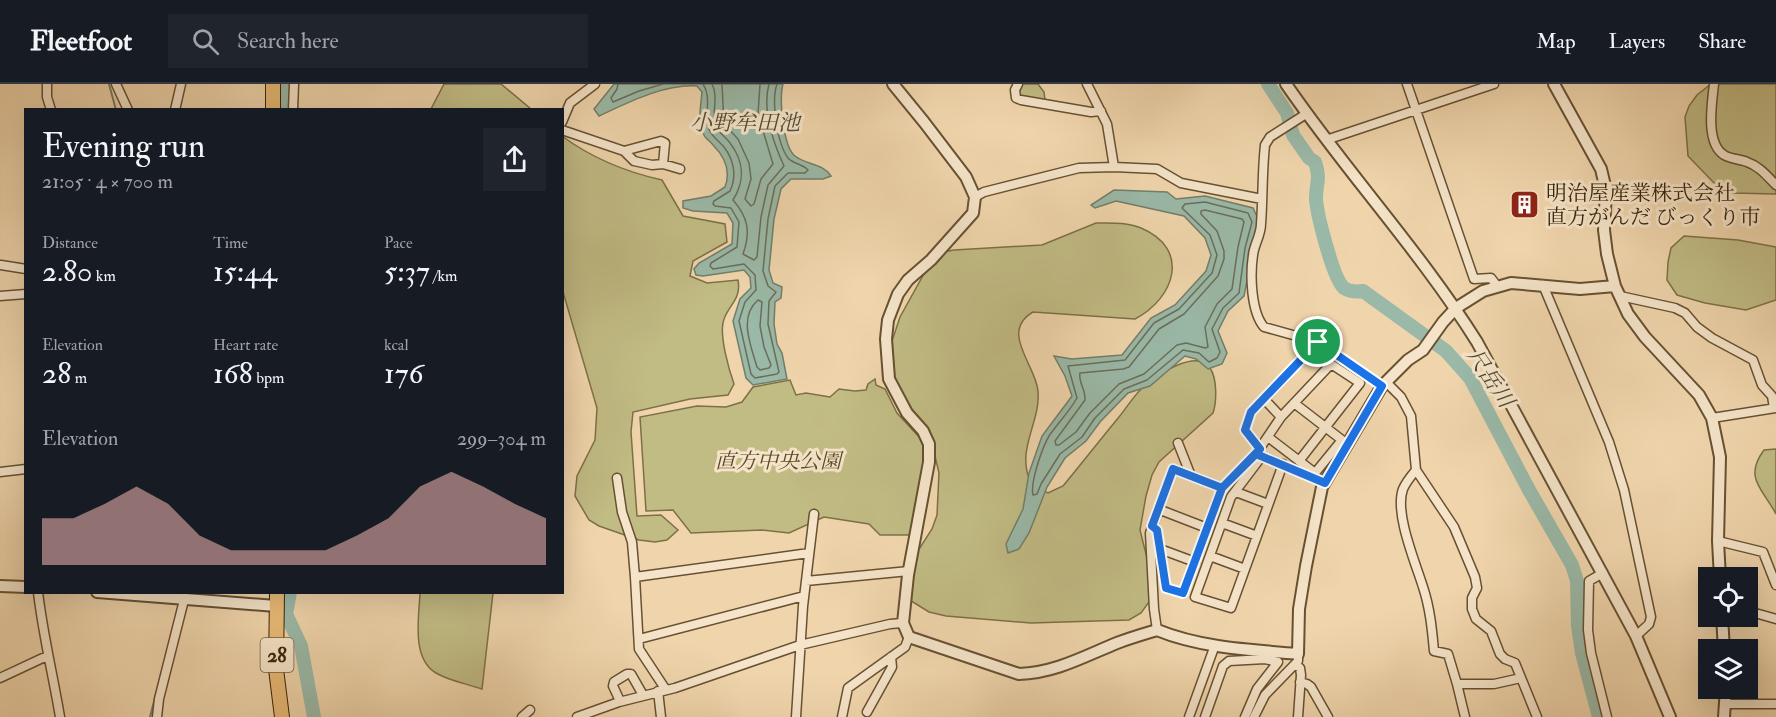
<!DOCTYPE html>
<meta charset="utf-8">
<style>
body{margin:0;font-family:"IM FELL Double Pica","Noto Serif JP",serif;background:#20242c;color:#f1f3f6;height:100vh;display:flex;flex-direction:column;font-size:22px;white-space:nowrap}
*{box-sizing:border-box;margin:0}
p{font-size:20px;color:#9ea1a6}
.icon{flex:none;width:33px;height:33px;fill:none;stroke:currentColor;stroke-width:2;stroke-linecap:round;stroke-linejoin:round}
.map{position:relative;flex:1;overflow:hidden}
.details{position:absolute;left:24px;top:24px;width:540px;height:486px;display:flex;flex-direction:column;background:#171b24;border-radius:0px;box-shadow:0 6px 24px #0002}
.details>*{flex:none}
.tools{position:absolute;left:1698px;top:483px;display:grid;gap:12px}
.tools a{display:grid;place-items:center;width:60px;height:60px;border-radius:0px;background:#171b24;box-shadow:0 6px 24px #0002;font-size:30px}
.pin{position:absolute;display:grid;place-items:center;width:51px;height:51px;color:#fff;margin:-26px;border:3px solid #fff;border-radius:50%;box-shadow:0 2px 6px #0007}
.round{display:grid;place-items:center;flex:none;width:63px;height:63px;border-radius:0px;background:#20242c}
.overview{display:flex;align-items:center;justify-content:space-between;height:102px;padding:0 18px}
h1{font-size:33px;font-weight:600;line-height:45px}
.stats{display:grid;grid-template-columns:repeat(3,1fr);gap:9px;height:102px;padding:6px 18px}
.stats div{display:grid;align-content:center}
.stats b{font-size:30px;font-weight:600}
.stats small{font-size:16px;font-weight:400}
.stats p{font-size:16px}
.chart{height:168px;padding:12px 18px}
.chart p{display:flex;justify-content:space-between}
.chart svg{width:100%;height:108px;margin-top:6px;fill:#c59692;opacity:.7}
header{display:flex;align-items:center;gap:36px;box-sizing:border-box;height:84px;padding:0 30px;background:#171b24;border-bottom:2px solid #363941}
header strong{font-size:28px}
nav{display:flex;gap:33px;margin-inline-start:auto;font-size:21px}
.search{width:420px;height:54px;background:#20242c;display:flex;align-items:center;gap:15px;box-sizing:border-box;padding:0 21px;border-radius:0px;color:#9ea1a6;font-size:22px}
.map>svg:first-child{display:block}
.green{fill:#c1bb84;stroke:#7d7047;stroke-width:1.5}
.water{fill:#9ab9a8;stroke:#737e69;stroke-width:1.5}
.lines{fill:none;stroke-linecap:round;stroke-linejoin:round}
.shore{stroke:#6a6f59;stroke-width:1.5}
.stream{stroke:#737e69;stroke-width:2}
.river{stroke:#9ab9a8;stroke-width:14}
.minor-casing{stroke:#675132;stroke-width:11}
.tertiary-casing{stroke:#675132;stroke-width:14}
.primary-casing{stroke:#39250a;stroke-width:16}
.minor{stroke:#f5e4c9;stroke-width:8}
.tertiary{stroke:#f5e4c9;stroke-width:10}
.primary{stroke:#e8ba76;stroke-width:14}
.route-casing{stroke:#fff;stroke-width:12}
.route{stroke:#1a73e8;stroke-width:8}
.labels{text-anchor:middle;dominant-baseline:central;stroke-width:6;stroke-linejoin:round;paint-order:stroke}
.shield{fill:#f5e4c9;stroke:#715e43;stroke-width:1.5}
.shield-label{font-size:20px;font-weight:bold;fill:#39250a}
.poi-label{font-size:21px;fill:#39250a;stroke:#f5e4c9;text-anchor:start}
.park-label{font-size:21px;font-style:italic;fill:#5b4a28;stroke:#f5e4c9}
.water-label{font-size:22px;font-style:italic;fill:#514a32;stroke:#f5e4c9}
</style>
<header>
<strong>Fleetfoot</strong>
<div class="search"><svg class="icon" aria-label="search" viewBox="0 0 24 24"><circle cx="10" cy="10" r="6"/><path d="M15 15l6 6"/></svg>Search here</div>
<nav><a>Map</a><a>Layers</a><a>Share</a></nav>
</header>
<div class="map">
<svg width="1776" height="633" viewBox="0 0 1776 633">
<rect width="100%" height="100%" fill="#f0d5ac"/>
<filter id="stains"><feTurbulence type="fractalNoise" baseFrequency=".00333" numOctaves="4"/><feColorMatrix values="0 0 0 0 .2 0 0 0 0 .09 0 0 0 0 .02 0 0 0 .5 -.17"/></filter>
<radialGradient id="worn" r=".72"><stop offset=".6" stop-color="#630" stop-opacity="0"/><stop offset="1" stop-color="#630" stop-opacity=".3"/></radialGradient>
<!-- green -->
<path class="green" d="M444,0h57l30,25h-100z
M1023,0h15l6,8 1,8 -26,-3v-10z
M1711,0h65v110l-44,-1 -18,-10 -26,-27 -3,-39 4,-11 8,-11z
M562,52c31,23 64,36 100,44l21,36 42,8 2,18 -34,19 -3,15 17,7 31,-3c4,21 -12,26 -15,43 -3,15 6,47 11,61l-6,11 -38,4 -57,13 -2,20 6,84 24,-1 17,15 -11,10 -12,2 -16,-2 -40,-14 -10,-6 -14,-24 2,-20 18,-36 2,-32 -34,-116z
M1096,139c15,0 31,-1 45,5 50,21 34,70 -6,91l-102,-7c-34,20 3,53 5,79 3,32 -24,60 -6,94l16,8 15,-7c19,-23 37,-46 56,-69 8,-10 16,-23 26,-32 12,-10 52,-37 65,-17 7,10 7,33 3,45l-54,49 -7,13 -6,21 -6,34 9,36 2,23 -2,13 -8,11 -12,7 -98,3 -85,-7 -17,-4 -21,-13 -1,-31 25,-39 5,-14 2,-42 -4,-17 -22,-45 -18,-30 -3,-40 8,-24 30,-54 12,-11 12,-2 88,-5z
M1684,152l54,4 38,7v53l-30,10 -41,-7 -28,-8 -10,-15 1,-18 3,-14z
M875,295l1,6 9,4 12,24 25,27 3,21 -13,69 -3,5h-29l-11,-11 -45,-7 -35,16 -27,-3 -71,3 -18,-23 -27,1 -6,-94 57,-11 29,1 16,-5 11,-15 37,-7 6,15 10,-2 24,4 9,-8 16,2 11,-1 2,-6z
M1776,365v65c-13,-25 -33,-36 -12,-64z
M420,509h73l-11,96c-14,-5 -33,-8 -46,-16 -25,-15 -17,-56 -16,-80z"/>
<!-- water -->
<path class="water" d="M614,0h169c-4,14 0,63 12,72 11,9 28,7 36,20l-8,3h-32l-10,10 -7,30 -5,51 4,13 9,4 -1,11 -6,4 -1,22 3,20 5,9 5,26 -34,6 -7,-7 -13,-57 7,-22 11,-11 -1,-11 -6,-7 -41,6 -7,-1 -2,-6 5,-6 33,-19 1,-21 -6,-10 -34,-2 -10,-3v-7l28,-5 14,-9c6,-16 0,-30 -12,-42 -2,-3 -8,-7 -9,-10 -7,-13 -3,-30 -2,-43l-5,-6c-33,-2 -68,16 -98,30l-5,-7z
M1114,106l53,2 9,7 29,-3 48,12 6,13 -15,75 -16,15 -10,20 9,22 -5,11 -14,5 -12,-10 -11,-3 -35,30 -22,7 -28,29 -14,19 -21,17 -18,29 -18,46 -10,16 -11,4 -2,-9 17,-35 6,-36 13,-37 30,-40 -7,-20 -11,-20 18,3 50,-4 29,-37 24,-13 31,-34 5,-16 -6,-17 -21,-22 -68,-15 -21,7 -4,-3z"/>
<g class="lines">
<!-- shore -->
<path class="shore" d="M618,0l-1,5 -6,9 2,4 26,-11 24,-7
M703,0c9,13 1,30 6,45 2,7 10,12 15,18 10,13 13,29 6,44l-16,10 -1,3 2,2 16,2 8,14 -2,25 -26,16 -1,3 3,3 31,-5 11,11 1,15 -11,12 -6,19 12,53 4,4 22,-4 2,-2 -11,-48 1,-23 7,-9 -8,-6 -5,-15 5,-52 7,-33 13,-13h17l3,-3c-5,-6 -15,-6 -20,-12 -11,-15 -17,-57 -11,-74
M712,0c7,13 -1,28 4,41 2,8 10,12 14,18 14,18 15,38 3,57 15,17 18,32 10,54l11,6 3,-3 4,-40 7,-32 16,-19c-11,-24 -22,-56 -15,-82
M722,0l2,40 14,15 11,24 2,16 -6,20 6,7 3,-2 7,-25 12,-15 -15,-50 2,-30
M1205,118l43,11 4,9 -7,26 -6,45 -16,15 -11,21 8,23 -3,6 -8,4 -10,-9 -16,-3 -36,30 -23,9 -29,29 -13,19 -22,17 -19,30 -4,10 -4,1c-3,-12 9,-47 16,-59 9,-13 20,-24 28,-38l-9,-32 57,-6 29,-37 25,-14 33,-36 5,-18 -7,-20 -28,-27 3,-4z
M1205,126l37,9 2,3 -6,25 -6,42 -15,15 -12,23 3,20 -3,1 -19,-5 -9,2 -33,29 -25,10 -29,29 -14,19 -17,13h-3l-1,-4 30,-41c1,-10 -7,-18 -5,-27l43,-4 6,-2 30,-38 25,-15 34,-38 6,-17v-8l-7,-20 -16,-17v-3z
M758,216l4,2 -2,24 4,21 7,18 -2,3 -9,2 -3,-3c-6,-21 -19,-50 1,-67z"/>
<!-- stream -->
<path class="stream" d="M109,0l7,26
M150,633l24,-93"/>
<!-- river -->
<path class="river" d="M1268,0l19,29 6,22 16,23 6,4c6,19 1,19 1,37 1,15 17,80 28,89 6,4 13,4 19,3l83,60 24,27 59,112 43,75 5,16 1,45 4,27 17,64
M286,26l1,-26
M290,508l-4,22 15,32 13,71"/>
<defs>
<path id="minor" d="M47,0v13l4,13
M116,0l12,26
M1018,0l-3,6 1,8 5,2 70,12 10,-1
M1087,0l20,40 7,43
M1407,0l67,195 17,-1 6,8
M1714,0c-2,19 -9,59 10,71 6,4 16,4 23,7 12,4 20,14 29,23
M175,26l6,-26
M293,26l1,-26
M1306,30l-36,23 -5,8c-3,27 -2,53 -4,79 0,11 -7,21 -8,31 -3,20 -2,57 11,72l54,15 64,44
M562,38l8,-19 25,-19
M562,46l62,21 10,10 18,4 11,-1 17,5
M1326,56l168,-56
M624,67l37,-10 4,2 -2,21
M975,113l9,-5 95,-24 35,-1 43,2 24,14 81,16
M1,181l25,4
M1543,201l66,157 15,48 27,127 -2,7 -13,12
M0,212l26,-2
M1620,212l55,12 10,5 12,14 15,11 41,22 9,25 10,11 2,12
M1386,298l15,15 10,19 5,54 38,57 21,50 2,11 -5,10v11l4,10 15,12 9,23 5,5 10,4 22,54
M1294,319l48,37 -27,33
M1281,333l-17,-18 54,-57
M1712,334l64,-10
M1268,353l47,36 -1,5
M1178,359l13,33
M1260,365l-15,-19 6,-18 13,-13
M1259,371l66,28
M1262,372l-31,41 -36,100 36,11 52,-144
M1416,386c-5,6 -10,12 -13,19 -9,24 13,75 20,98 7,21 9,42 11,64l14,3 9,30h37l27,-6
M0,388l26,-3
M617,394l5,34 10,30 3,35
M1236,408l32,12
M1158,425l49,19
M1222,439l35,13
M1152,442l5,4 9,58 17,5 39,-105
M1718,457l45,11 13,33
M1160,465l35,13
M1210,472l35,13
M1603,489l-14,8 -1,49 3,23 16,64
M806,497l103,-10
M38,508c5,43 15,83 22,125
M1748,527l28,8
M1157,546l-3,-21 -4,-76 23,-64 49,19 34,-34 25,-37 50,-53 29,19 -61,78
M639,555l165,-43
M1295,580l5,4 1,7 -3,42
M0,594l47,-22
M1300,598l7,2 4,3 17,30
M1457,600l8,33
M666,606l-27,-41 -4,-72 174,-24
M658,607l3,26
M620,617l-7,-15 1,-4 13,-8h4l12,21
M1726,620h50
M867,628l25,-45 -1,-10
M157,633l2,-18 25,-99
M522,633l8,-7
M577,633l42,-15 56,-14 125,-43 90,-21 13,-1
M796,633l7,-111 11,-92
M842,633l6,-29 57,-41 4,-10
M1189,633l26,-72
M1205,633l18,-51 6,-5 36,-2
M1245,633l12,-28 21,-27 -13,-3v-4
M1254,633l11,-22 33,-34v-7"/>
<path id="tertiary" d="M893,0l31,38 42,55 9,20 -2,16 -42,47 -23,20 -10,14 -10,26 -2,19 3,40 18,34 16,18 6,13v18l-21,113 -5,48 6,14 110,37c36,-1 66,-18 98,-31 13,-5 27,-9 40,-13 44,18 94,20 141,24l1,-45 7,-43 16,-79 60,-101 26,-26 15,-10 20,-28 13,-14 27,-17 28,-8 69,6 35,-3
M1286,0c61,89 134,167 191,258l159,294 34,81
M1554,0l47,85 5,21 -2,40 3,24 8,32 13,28 17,23 54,58 13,23 8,39 -2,84 2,37
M0,502l26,1
M97,508l179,14
M1722,532l2,34
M1724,633l2,-29"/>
<path id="primary" d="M273,26v-26
M277,508l-1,77 6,48"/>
</defs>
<!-- minor casing -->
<use href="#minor" class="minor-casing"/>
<!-- tertiary casing -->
<use href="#tertiary" class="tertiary-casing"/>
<!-- primary casing -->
<use href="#primary" class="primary-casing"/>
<!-- minor -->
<use href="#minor" class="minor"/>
<!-- tertiary -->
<use href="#tertiary" class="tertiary"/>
<!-- primary -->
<use href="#primary" class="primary"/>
</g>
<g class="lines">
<defs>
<path id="route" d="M1318,258l-67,70 -6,18 15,19 -38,39 -39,105 -17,-5 -9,-58 -5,-4 21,-57 49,19 34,-34 69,29 57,-97 -64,-44"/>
</defs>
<!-- route casing -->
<use href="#route" class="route-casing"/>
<!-- route -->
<use href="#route" class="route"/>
</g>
<!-- icons -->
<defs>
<symbol id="building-square" viewBox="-11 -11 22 22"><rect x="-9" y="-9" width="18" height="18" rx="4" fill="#8f2418" stroke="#f5e4c9"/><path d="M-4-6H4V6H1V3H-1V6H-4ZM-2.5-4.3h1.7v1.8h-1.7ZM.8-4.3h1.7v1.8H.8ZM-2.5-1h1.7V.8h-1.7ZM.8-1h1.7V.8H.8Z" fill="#fff"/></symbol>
</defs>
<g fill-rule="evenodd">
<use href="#building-square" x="1508" y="104" width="33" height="33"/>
</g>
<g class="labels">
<!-- shield labels -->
<rect class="shield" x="260.5" y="554" width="33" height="34" rx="4.5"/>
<g class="shield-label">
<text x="277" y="571">28</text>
</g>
<!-- poi labels -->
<g class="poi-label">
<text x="1546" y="109">明治屋産業株式会社<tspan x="1546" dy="24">直方がんだ びっくり市</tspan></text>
</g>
<!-- park labels -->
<g class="park-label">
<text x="778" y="377">直方中央公園</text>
</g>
<!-- water labels -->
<g class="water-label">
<text x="745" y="39">小野牟田池</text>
<text transform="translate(1490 294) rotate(56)">尺岳川</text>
</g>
</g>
<rect width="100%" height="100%" filter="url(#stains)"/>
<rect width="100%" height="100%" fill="url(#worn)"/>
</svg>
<div class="tools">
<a><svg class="icon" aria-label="locate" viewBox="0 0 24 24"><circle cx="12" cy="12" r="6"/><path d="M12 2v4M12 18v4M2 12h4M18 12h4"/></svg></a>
<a><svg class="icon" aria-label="layers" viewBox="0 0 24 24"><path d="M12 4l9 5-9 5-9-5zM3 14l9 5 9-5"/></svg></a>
</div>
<div class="pin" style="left:1318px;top:258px;background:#1e9e55"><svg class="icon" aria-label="arrive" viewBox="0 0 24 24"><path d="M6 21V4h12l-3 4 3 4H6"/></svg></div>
<section class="details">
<div class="overview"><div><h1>Evening run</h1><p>21:05 · 4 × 700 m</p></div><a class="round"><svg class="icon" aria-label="share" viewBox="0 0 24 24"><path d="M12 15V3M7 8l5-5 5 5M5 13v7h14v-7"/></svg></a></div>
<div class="stats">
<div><p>Distance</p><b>2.80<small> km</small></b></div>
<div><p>Time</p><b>15:44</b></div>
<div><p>Pace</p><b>5:37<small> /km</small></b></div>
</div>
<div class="stats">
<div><p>Elevation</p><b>28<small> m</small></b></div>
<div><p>Heart rate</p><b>168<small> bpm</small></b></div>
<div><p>kcal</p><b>176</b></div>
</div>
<div class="chart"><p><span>Elevation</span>299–304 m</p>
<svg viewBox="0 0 160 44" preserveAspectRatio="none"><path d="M0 44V25L10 25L20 19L30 12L40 19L50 32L60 38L70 38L80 38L90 38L100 32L110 25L120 12L130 6L140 12L150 19L160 25V44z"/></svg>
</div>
</section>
</div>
